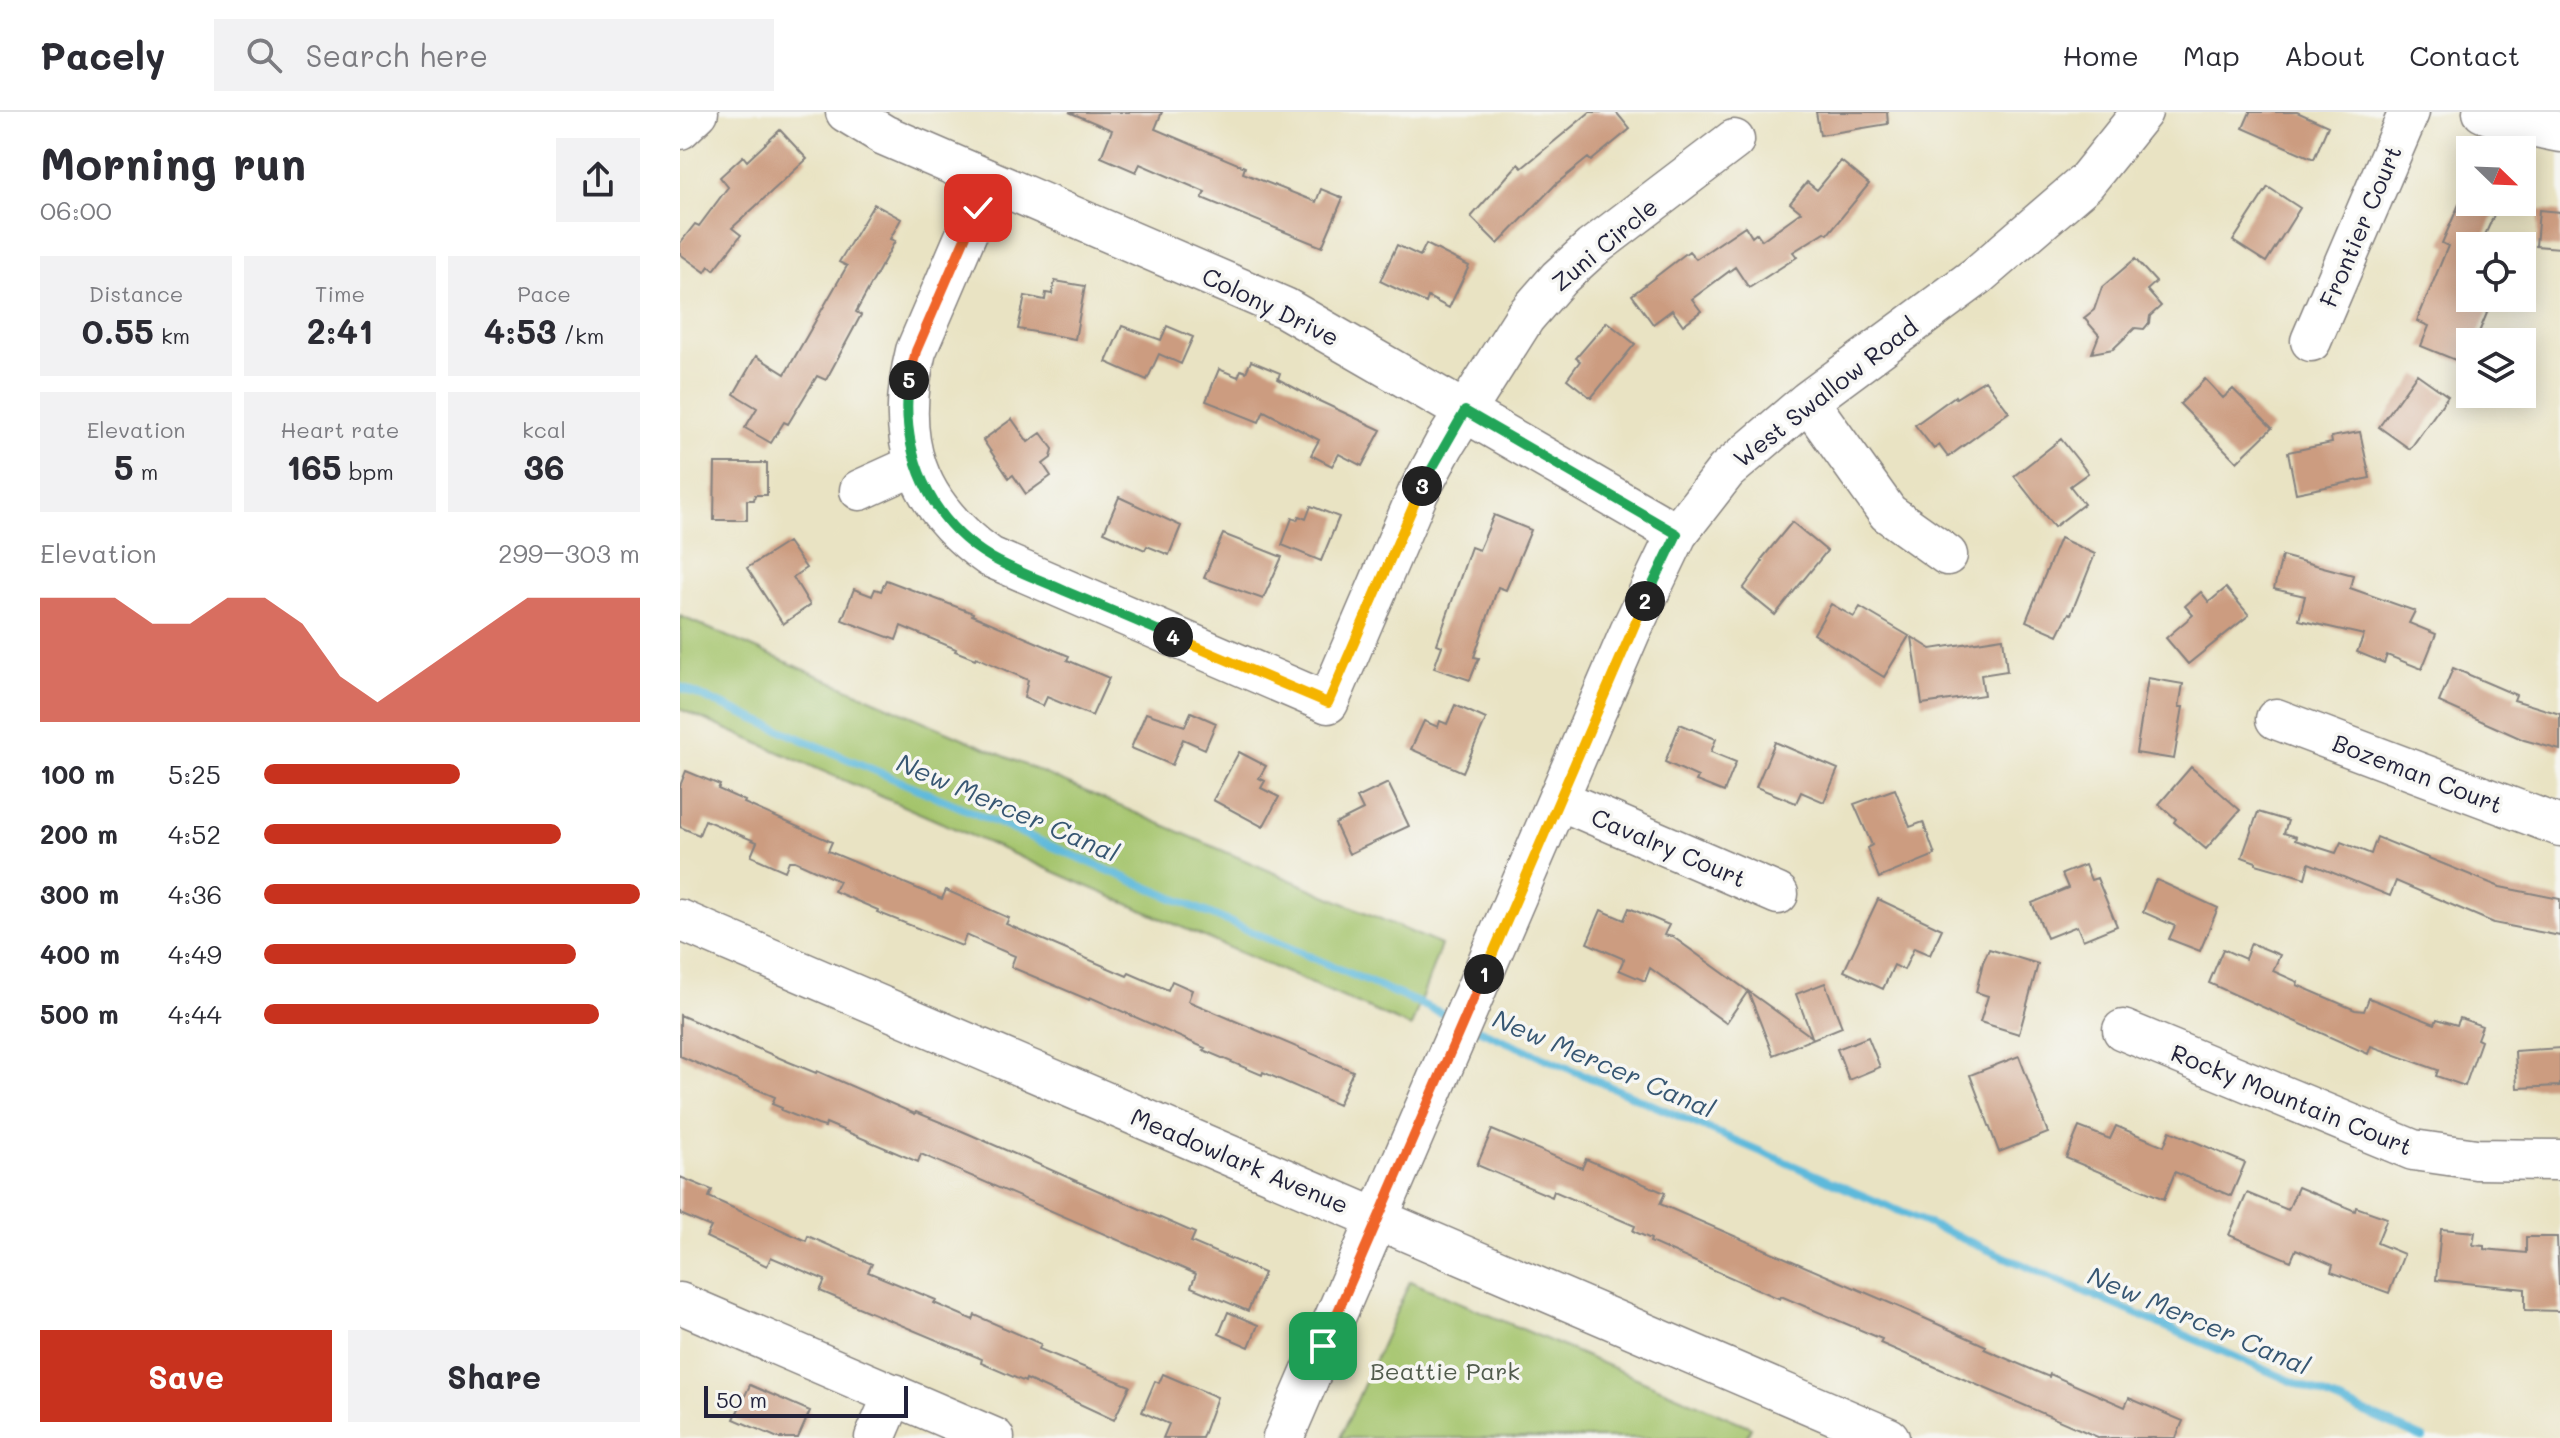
<!DOCTYPE html>
<meta charset="utf-8">
<style>
body{margin:0;font-family:Mali,sans-serif;background:#f2f2f3;color:#2b2b33;height:100vh;display:flex;flex-direction:column;font-size:30px;white-space:nowrap}
*{box-sizing:border-box;margin:0}
p{font-size:26px;color:#7c7c81}
.icon{flex:none;width:44px;height:44px;fill:none;stroke:currentColor;stroke-width:2;stroke-linecap:round;stroke-linejoin:round}
.map{position:relative;flex:1;overflow:hidden}
.details{display:flex;flex-direction:column;background:#fff;width:680px}
.details>*{flex:none}
.needle{width:52px;rotate:113deg}
.buttons{position:absolute;left:1776px;top:24px;display:grid;gap:16px}
.buttons a{display:grid;place-items:center;width:80px;height:80px;border-radius:0px;background:#fff;box-shadow:0 4px 20px #0003;font-size:40px}
.scale{position:absolute;left:24px;bottom:20px;width:204px;box-sizing:border-box;padding-left:8px;border:4px solid #22223b;border-top:0;font-size:22px;line-height:28px;white-space:nowrap;color:#22223b;-webkit-text-stroke:6px #f6f6f2;paint-order:stroke}
.pin{position:absolute;display:grid;place-items:center;width:68px;height:68px;color:#fff;margin:-34px;border-radius:16px;box-shadow:0 4px 12px #0006}
.km{position:absolute;width:40px;height:40px;margin:-20px;border-radius:50%;background:#222;color:#fff;font-size:22px;line-height:40px;text-align:center}
.round{display:grid;place-items:center;flex:none;width:84px;height:84px;border-radius:0px;background:#f2f2f3}
.headline{display:flex;align-items:center;justify-content:space-between;height:136px;padding:0 40px}
h1{font-size:44px;font-weight:700;line-height:60px}
.figures{display:grid;grid-template-columns:repeat(3,1fr);gap:12px;height:136px;padding:8px 40px}
.figures div{display:grid;align-content:center;border-radius:0px;background:#f2f2f3;text-align:center}
.figures b{font-size:34px;font-weight:700}
.figures small{font-size:22px;font-weight:400}
.figures p{font-size:22px}
.chart{height:224px;padding:16px 40px}
.chart p{display:flex;justify-content:space-between}
.chart svg{width:100%;height:144px;margin-top:8px;fill:#c8321e;opacity:.7}
.action{display:flex;gap:16px;margin-top:auto;padding:16px 40px}
.action a{flex:1;height:92px;border-radius:0px;background:#c8321e;color:#fff;font-size:32px;font-weight:700;line-height:92px;text-align:center}
.action a+a{background:#f2f2f3;color:#2b2b33}
ul{padding:0 40px;list-style:none;font-size:26px}
li{display:grid;grid-template-columns:128px 96px 1fr;align-items:center;height:60px}
li i{height:20px;border-radius:10px;background:#c8321e}
header{display:flex;align-items:center;gap:48px;box-sizing:border-box;height:112px;padding:0 40px;background:#fff;border-bottom:2px solid #e1e1e2}
header strong{font-size:38px}
nav{display:flex;gap:44px;margin-inline-start:auto;font-size:28px}
.search{width:560px;height:72px;background:#f2f2f3;display:flex;align-items:center;gap:20px;box-sizing:border-box;padding:0 28px;border-radius:0px;color:#7c7c81;font-size:30px}
main{display:flex;flex:1;min-height:0}
.map>svg:first-child{display:block}
.green{fill:#a4c46c;stroke:#637354;stroke-width:2}
.lines{fill:none;stroke-linecap:round;stroke-linejoin:round}
.stream{stroke:#5db9db;stroke-width:8}
.building{fill:#cc9c80}
.minor-casing{stroke:#86827f;stroke-width:43}
.minor{stroke:#fff;stroke-width:40}
.split-1-casing{stroke:#fff;stroke-width:16}
.split-2-casing{stroke:#fff;stroke-width:16}
.split-3-casing{stroke:#fff;stroke-width:16}
.split-4-casing{stroke:#fff;stroke-width:16}
.split-5-casing{stroke:#fff;stroke-width:16}
.split-6-casing{stroke:#fff;stroke-width:16}
.split-1{stroke:#f0652b;stroke-width:10}
.split-2{stroke:#f5b400;stroke-width:10}
.split-3{stroke:#22a559;stroke-width:10}
.split-4{stroke:#f5b400;stroke-width:10}
.split-5{stroke:#22a559;stroke-width:10}
.split-6{stroke:#f0652b;stroke-width:10}
.labels{text-anchor:middle;dominant-baseline:central;stroke-width:7;stroke-linejoin:round;paint-order:stroke}
.street-label{font-size:24px;fill:#22223b;stroke:#f6f6f2}
.park-label{font-size:24px;fill:#505b4c;stroke:#f6f6f2}
.water-label{font-size:26px;font-style:italic;fill:#375773;stroke:#f6f6f2}
</style>
<header>
<strong>Pacely</strong>
<div class="search"><svg class="icon" aria-label="search" viewBox="0 0 24 24"><circle cx="10" cy="10" r="6"/><path d="M15 15l6 6"/></svg>Search here</div>
<nav><a>Home</a><a>Map</a><a>About</a><a>Contact</a></nav>
</header>
<main>
<section class="details">
<div class="headline"><div><h1>Morning run</h1><p>06:00</p></div><a class="round"><svg class="icon" aria-label="share" viewBox="0 0 24 24"><path d="M12 15V3M7 8l5-5 5 5M5 13v7h14v-7"/></svg></a></div>
<div class="figures">
<div><p>Distance</p><b>0.55<small> km</small></b></div>
<div><p>Time</p><b>2:41</b></div>
<div><p>Pace</p><b>4:53<small> /km</small></b></div>
</div>
<div class="figures">
<div><p>Elevation</p><b>5<small> m</small></b></div>
<div><p>Heart rate</p><b>165<small> bpm</small></b></div>
<div><p>kcal</p><b>36</b></div>
</div>
<div class="chart"><p><span>Elevation</span>299–303 m</p>
<svg viewBox="0 0 160 44" preserveAspectRatio="none"><path d="M0 44V6L10 6L20 6L30 14L40 14L50 6L60 6L70 14L80 30L90 38L100 30L110 22L120 14L130 6L140 6L150 6L160 6V44z"/></svg>
</div>
<ul>
<li><b>100 m</b>5:25<i style="width:52%"></i></li>
<li><b>200 m</b>4:52<i style="width:79%"></i></li>
<li><b>300 m</b>4:36<i style="width:100%"></i></li>
<li><b>400 m</b>4:49<i style="width:83%"></i></li>
<li><b>500 m</b>4:44<i style="width:89%"></i></li>
</ul>
<div class="action"><a>Save</a><a>Share</a></div>
</section>
<div class="map">
<svg width="1880" height="1326" viewBox="0 0 1880 1326">
<rect width="100%" height="100%" fill="#f6f6f2"/>
<filter id="ink" filterUnits="userSpaceOnUse"><feTurbulence type="fractalNoise" baseFrequency=".0125" numOctaves="2"/><feDisplacementMap in="SourceGraphic" scale="16" xChannelSelector="R" yChannelSelector="G"/><feConvolveMatrix kernelMatrix="1 2 1 2 8 2 1 2 1" color-interpolation-filters="sRGB"/></filter>
<filter id="wash" filterUnits="userSpaceOnUse"><feTurbulence type="fractalNoise" baseFrequency=".006" numOctaves="4" result="noise"/><feDisplacementMap in="SourceGraphic" scale="32" xChannelSelector="R" yChannelSelector="G"/><feGaussianBlur stdDeviation="1.8" result="paint"/><feColorMatrix in="noise" values="0 0 0 0 0 0 0 0 0 0 0 0 0 0 0 0 0 1.4 0 .05"/><feComposite in="paint" operator="in"/></filter>
<g filter="url(#wash)">
<rect width="100%" height="100%" fill="#e9e3c3"/>
<!-- green -->
<path class="green" d="M0,504l761,329 -30,82 -731,-318z
M730,1169l341,146 -5,11h-406z"/>
<g class="lines">
<!-- stream -->
<path class="stream" d="M0,575l773,331
M793,915l950,411"/>
</g>
<g id="blocks">
<!-- building -->
<path class="building" d="M389,0h93l-7,17 90,38 -2,6 73,29 5,-13 22,9 -21,49 -120,-49 3,-6 -65,-28 -4,8 -35,-15 11,-27z
M910,0h26l14,17 -39,32 -3,-3 -32,26 -58,60 -27,-27 47,-53 4,4z
M1136,0h71l1,12 -68,11z
M1570,0h47l31,14 -14,33 -71,-31z
M100,18l27,29 -75,69 9,7 -27,35 -5,-4 -4,6 -25,-18v-11l15,-19 4,2 29,-39 -8,-10 23,-21 4,5z
M1161,49l28,23 -41,50 -3,-2 -32,20 4,5 -48,31 -14,-21 -43,32 9,12 -18,14 -11,-15 -19,14 -21,-29 57,-44 7,8 49,-33 7,11 5,-4 5,7 39,-28 -11,-9 17,-21 10,8z
M1588,75l32,21 -34,54 -33,-21z
M1789,83l1,7h30l-20,44h-10v52l22,3 -17,41h-5v24l-49,-20 8,-20 -12,-5 31,-75 -6,-3 18,-41h6z
M194,92l27,15 -11,20 5,2 -39,71 5,3 -35,65 -9,-4 -29,48 -4,-2 -13,21 -26,-15 12,-20 -23,-14 22,-38 29,18 62,-108 -8,-4z
M1859,98l21,2v36l-24,-2z
M746,132l43,22 -20,42 -21,-11 -2,6 -46,-22 17,-36 23,11z
M1455,147l21,23 -9,8 14,16 -11,10 -1,7 -5,6 -9,-1 -22,21 -21,4 7,-18 -15,-17 10,-8 8,-23z
M375,169l30,5 -10,53 -57,-10 7,-33 20,4 1,-7 6,1z
M927,210l28,22 -44,54 -24,-19 13,-18 -4,-3z
M442,214l39,14 6,-14 26,11 -12,27 -22,-10 -12,26 -41,-18z
M571,249l29,12 -2,6 37,20 66,31 -19,36 -23,-12 -7,12 -21,-11 8,-15 -55,-29 -5,11 -53,-21 13,-32 19,8 3,-7 5,2z
M1737,262l31,22 -38,53 -31,-22z
M1525,267l18,19 10,-9 39,39 -35,34 -57,-58z
M1305,268l24,32 -61,45 -9,-12 -5,4 -19,-24 40,-29 1,2z
M332,307l16,23 13,-9 12,16 -2,9 -8,6 8,12 -25,18 -13,-19 -4,3 -26,-38z
M1680,320l10,46 -74,15 -8,-41 44,-9 -1,-6z
M1381,327l27,34 -18,13 14,18 -30,23 -40,-51z
M35,351h52v32h-12l-1,5h-7v20h-33z
M439,385l62,29 -12,29 -22,-9 -2,4 -41,-18z
M631,394l28,11 -18,44 -39,-16 10,-27 5,2 2,-4 7,3z
M814,403l37,15 -25,60 -8,-3 -24,70 5,1 -9,22 -36,-12 8,-22 -5,-2 34,-97 8,3z
M1112,410l35,29 -52,64 -32,-26 20,-28 -2,-1z
M543,422l59,23 -19,42 -59,-21z
M1380,426l35,16 -24,60 -2,-1 -11,22 -32,-14z
M108,430l18,26 -13,9 17,28 -27,19 -36,-56z
M1602,444l71,19 -3,13 65,23 -6,12 27,11 -14,35 -35,-14 -3,8 -27,-11 7,-17 -65,-15 6,-24 -31,-7z
M206,468l87,33 -1,2 97,41 -2,4 42,18 -17,38 -45,-19 -4,9 -19,-8 4,-18 -52,-23 -1,2 -20,-8 1,-2 -55,-23 -5,14 -54,-20 12,-31 18,7 3,-7 6,2z
M1546,476l23,27 -61,49 -22,-26 27,-23 -8,-9 16,-14 8,10z
M1151,492l23,13 6,-10 49,29 -25,41 -70,-43z
M1232,525l19,12 72,-11 4,33 -26,4 3,20 -62,9z
M1773,556l63,27 -2,5 46,14v36l-36,-10 -85,-38z
M1468,566l35,6 -4,23h4l-9,52 -38,-6z
M775,593l31,14 -23,53 -52,-23 13,-28 14,6 2,-6 7,3z
M511,600l25,11 -11,26 -22,-10 -11,26 -41,-17 15,-35 39,13z
M1000,612l36,15 -5,13 25,10 -12,30 -28,-11 2,-4 -33,-15z
M1095,630l63,27 -14,33 -23,-10 -5,11 -40,-16z
M559,640l27,14 -7,12 6,3 -4,7 18,9 -16,30 -50,-27z
M1511,655l49,43 -34,39 -32,-27 2,-3 -17,-15z
M6,659l34,14 -2,4 27,12 -1,2 88,39 -4,9 114,48 4,-9 63,28 -3,6 121,52 2,-3 39,17 4,-9 20,9 -4,11 165,70 -15,34 -75,-33 -1,3 -59,-25 2,-2 -115,-51 -1,3 -78,-33 4,-11 -49,-21 -4,11 -85,-34 1,-2 -44,-19 5,-10 -44,-20h-6l-4,10 -34,-15 6,-14 -52,-22 -6,15 -19,-8v-41z
M708,671l21,43 -60,28 -14,-30 28,-14 -6,-12z
M1215,677l15,38 13,-5 12,33 -56,23 -12,-30 5,-3 -18,-41z
M1578,700l30,9 -4,12 12,4 -1,3 41,13 5,-11 30,12 6,-17 123,50 60,12v37l-66,-13 -98,-42 -6,15 -81,-33 -4,15 -49,-14v-2l-14,-5z
M1405,753l6,15 6,-2 20,48 -34,14 -6,-14 -30,12 -15,-35 36,-15 -6,-14z
M1477,768l61,28 -18,43 -31,-12 6,-13 -32,-14 11,-29z
M1198,787l64,30 -12,26 -16,-7 -10,22 -10,-5 -11,24 -39,-18z
M949,796l40,17 -5,10 9,2 75,54 -22,32 -76,-55 -5,13 -26,-11 5,-11 -37,-16 14,-33 23,10z
M1571,831l29,12 -7,16 25,11 -1,3 58,25 9,1 5,-13 66,26 2,-5 20,6 3,-7 22,8 -5,13 4,2 -16,45 -29,-10 2,-6 -67,-24 -3,8 -159,-71 14,-34 22,10z
M1309,837l49,15 -19,70 -39,-12 8,-26 -12,-4 7,-30z
M1145,871l17,44 -69,28 -25,-64 64,46 -16,-43z
M0,903l109,47 27,11 1,-2 98,43 1,-2 46,19 233,102 -4,9 73,31 -16,38 -57,-24 5,-13 -275,-120 -3,8 -92,-39 -1,4 -7,-2 -37,-15 1,-2 -10,-4 3,-7 -95,-41z
M1188,925l12,30 -31,13 -12,-31z
M1880,936v38l-43,2 -2,-37z
M1339,944l29,77 -49,19 -29,-77z
M1436,1014l48,20 6,-15 75,32 -14,33 -56,-24 -11,27 -98,-41 13,-31 31,12z
M812,1018l90,38 4,-9 79,34 -5,11 253,109 73,33 -2,3 65,28 1,-3 75,33 4,-9 54,23 -7,17h-76l-220,-95 2,-4 -101,-43 -1,3 -130,-57 1,-3 -18,-8 2,-5 -81,-35 -2,6 -75,-32z
M0,1065l32,13 -3,7 97,44 2,-5 64,28 -4,8 68,28 -2,3 39,17 2,-5 66,29 -2,5 91,37 -16,34 -88,-41 -1,3 -44,-19 1,-4 -162,-68 5,-11 -54,-23 -4,9 -61,-29 5,-10 -31,-13z
M1618,1075l57,24 1,-4 31,11 -10,25 27,11 -15,39 -58,-21 2,-7 -37,-16 -5,12 -62,-26 18,-42 41,17z
M1761,1117l34,3 -2,13 11,1v3l42,4v-16h31l3,74 -35,-1v-21l-89,-9z
M548,1200l30,13 -9,22 -30,-13z
M483,1262l54,23 -15,41h-39l6,-14 -27,-12 13,-31 4,2z
M70,1273l60,26 -12,27h-20l-44,-19z"/>
</g>
</g>
<g filter="url(#ink)">
<use href="#blocks" fill-opacity="0" stroke="#86827f" stroke-width="2"/>
<g class="lines">
<defs>
<path id="minor" d="M166,0l38,23 401,173 392,226
M1803,0l29,10 48,10
M0,17l18,-17
M309,69l-73,170c-22,89 -1,153 74,206l338,146 90,-210 26,-48 81,-128 34,-39 33,-30 142,-108
M1631,229l98,-229
M1128,289l80,112 59,42
M180,378l55,-25
M1596,607l284,107
M880,688l218,94
M0,808l1209,518
M1443,918l290,120 63,9 84,1
M0,1191l314,135
M195,1326l19,-44
M603,1326l347,-806 47,-98 49,-63 82,-70 169,-125 108,-93 57,-71"/>
</defs>
<!-- minor casing -->
<use href="#minor" class="minor-casing"/>
<!-- minor -->
<use href="#minor" class="minor"/>
</g>
</g>
<g class="lines" filter="url(#ink)">
<defs>
<path id="split-1" d="M643,1234l161,-372"/>
<path id="split-2" d="M804,862l161,-373"/>
<path id="split-3" d="M742,374l43,-75 212,123 -32,67"/>
<path id="split-4" d="M493,525l155,66 94,-217"/>
<path id="split-5" d="M229,268c-9,71 19,141 83,178 23,13 49,22 73,33 36,15 72,30 108,46"/>
<path id="split-6" d="M229,268l7,-29 62,-143"/>
</defs>
<!-- split-1 casing -->
<use href="#split-1" class="split-1-casing"/>
<!-- split-2 casing -->
<use href="#split-2" class="split-2-casing"/>
<!-- split-3 casing -->
<use href="#split-3" class="split-3-casing"/>
<!-- split-4 casing -->
<use href="#split-4" class="split-4-casing"/>
<!-- split-5 casing -->
<use href="#split-5" class="split-5-casing"/>
<!-- split-6 casing -->
<use href="#split-6" class="split-6-casing"/>
<!-- split-1 -->
<use href="#split-1" class="split-1"/>
<!-- split-2 -->
<use href="#split-2" class="split-2"/>
<!-- split-3 -->
<use href="#split-3" class="split-3"/>
<!-- split-4 -->
<use href="#split-4" class="split-4"/>
<!-- split-5 -->
<use href="#split-5" class="split-5"/>
<!-- split-6 -->
<use href="#split-6" class="split-6"/>
</g>
<g class="labels">
<!-- street labels -->
<g class="street-label">
<text transform="translate(1680 114) rotate(-67)">Frontier Court</text>
<text transform="translate(924 132) rotate(-40)">Zuni Circle</text>
<text transform="translate(591 194) rotate(26)">Colony Drive</text>
<text transform="translate(1145 280) rotate(-38)">West Swallow Road</text>
<text transform="translate(1738 661) rotate(21)">Bozeman Court</text>
<text transform="translate(989 735) rotate(23)">Cavalry Court</text>
<text transform="translate(1612 987) rotate(22)">Rocky Mountain Court</text>
<text transform="translate(560 1048) rotate(23)">Meadowlark Avenue</text>
</g>
<!-- park labels -->
<g class="park-label">
<text x="765" y="1258">Beattie Park</text>
</g>
<!-- water labels -->
<g class="water-label">
<text transform="translate(328 695) rotate(23)">New Mercer Canal</text>
<text transform="translate(924 951) rotate(23)">New Mercer Canal</text>
<text transform="translate(1519 1208) rotate(23)">New Mercer Canal</text>
</g>
</g>
</svg>
<div class="buttons">
<a><svg class="needle" viewBox="-14 -14 28 28"><path d="M0-13l5 13h-10z" fill="#e53935"/><path d="M0 13l5-13h-10z" fill="#7c7c81"/></svg></a>
<a><svg class="icon" aria-label="locate" viewBox="0 0 24 24"><circle cx="12" cy="12" r="6"/><path d="M12 2v4M12 18v4M2 12h4M18 12h4"/></svg></a>
<a><svg class="icon" aria-label="layers" viewBox="0 0 24 24"><path d="M12 4l9 5-9 5-9-5zM3 14l9 5 9-5"/></svg></a>
</div>
<div class="scale">50 m</div>
<div class="pin" style="left:643px;top:1234px;background:#1e9e55"><svg class="icon" aria-label="arrive" viewBox="0 0 24 24"><path d="M6 21V4h12l-3 4 3 4H6"/></svg></div>
<div class="pin" style="left:298px;top:96px;background:#d93025"><svg class="icon" aria-label="check" viewBox="0 0 24 24"><path d="M5 12l5 5 9-10"/></svg></div>
<b class="km" style="left:804px;top:862px">1</b>
<b class="km" style="left:965px;top:489px">2</b>
<b class="km" style="left:742px;top:374px">3</b>
<b class="km" style="left:493px;top:525px">4</b>
<b class="km" style="left:229px;top:268px">5</b>
</div>
</main>
